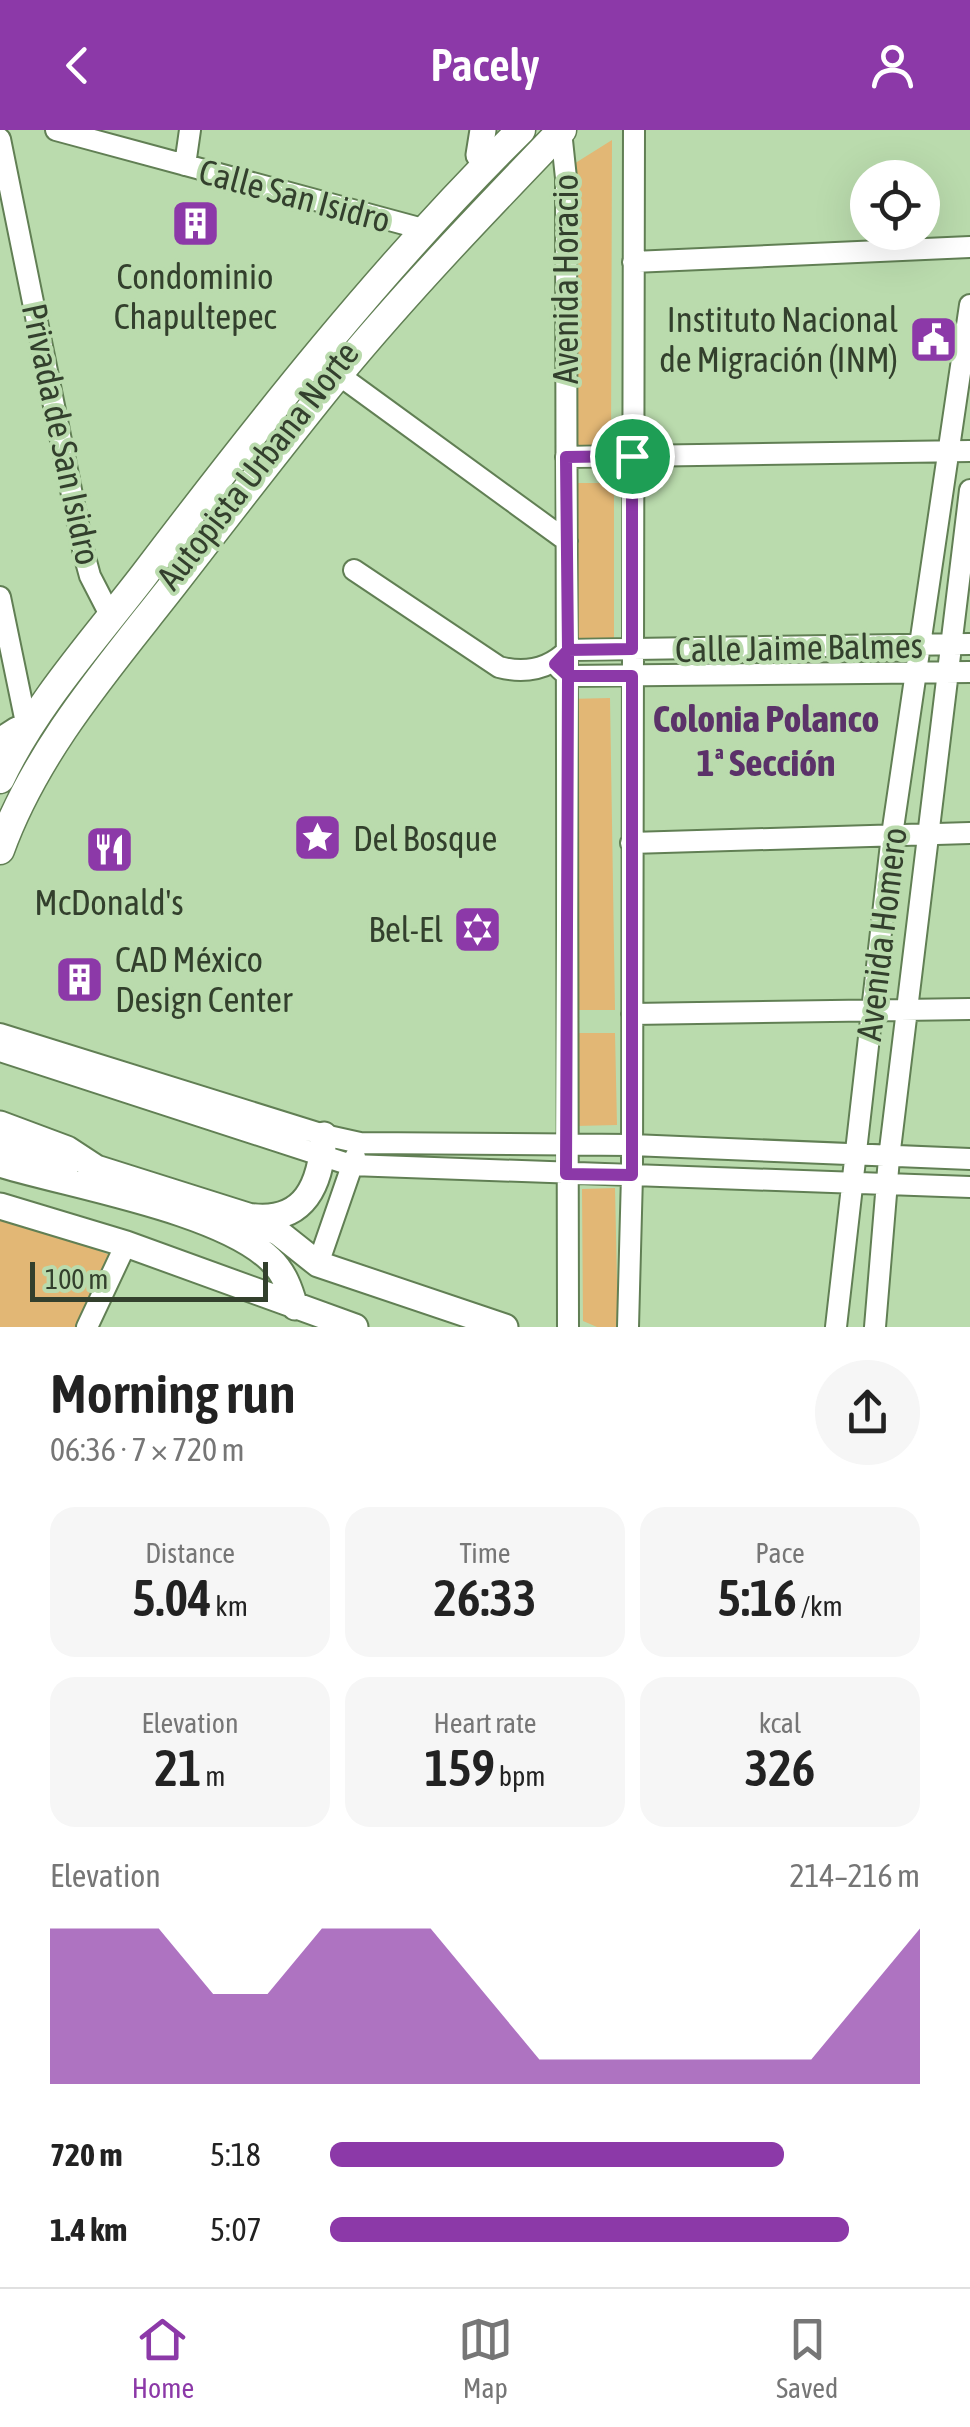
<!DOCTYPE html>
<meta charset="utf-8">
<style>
body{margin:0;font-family:"Asap Condensed",sans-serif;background:#f6f6f6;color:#222;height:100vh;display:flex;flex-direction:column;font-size:38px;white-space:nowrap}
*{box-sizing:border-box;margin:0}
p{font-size:32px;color:#767676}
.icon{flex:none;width:55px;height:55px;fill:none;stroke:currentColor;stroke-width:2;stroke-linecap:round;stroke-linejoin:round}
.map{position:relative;height:1197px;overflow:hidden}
.details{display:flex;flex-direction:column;background:#fff;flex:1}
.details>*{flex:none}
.tools{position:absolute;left:850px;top:30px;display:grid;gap:20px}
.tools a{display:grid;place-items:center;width:90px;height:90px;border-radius:50%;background:#fff;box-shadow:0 10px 40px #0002;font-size:50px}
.scale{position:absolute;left:30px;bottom:25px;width:238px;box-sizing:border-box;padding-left:10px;border:5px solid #33402d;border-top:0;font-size:28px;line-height:35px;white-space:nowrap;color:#33402d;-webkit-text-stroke:8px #badbad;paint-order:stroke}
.pin{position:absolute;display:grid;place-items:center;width:85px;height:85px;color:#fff;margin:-42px;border:5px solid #fff;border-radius:50%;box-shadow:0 2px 10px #0007}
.round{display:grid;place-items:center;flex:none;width:105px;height:105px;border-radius:52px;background:#f6f6f6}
.summary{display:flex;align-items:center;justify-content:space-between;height:170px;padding:0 50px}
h1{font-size:55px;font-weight:600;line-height:75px}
.stats{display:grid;grid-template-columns:repeat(3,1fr);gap:15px;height:170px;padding:10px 50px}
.stats div{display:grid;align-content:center;border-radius:25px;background:#f6f6f6;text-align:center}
.stats b{font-size:50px;font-weight:600}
.stats small{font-size:28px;font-weight:400}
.stats p{font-size:28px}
.chart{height:280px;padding:20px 50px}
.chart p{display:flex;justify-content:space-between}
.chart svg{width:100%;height:180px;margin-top:10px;fill:#8c39a8;opacity:.7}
ul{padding:0 50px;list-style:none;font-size:32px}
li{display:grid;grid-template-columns:160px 120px 1fr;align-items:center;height:75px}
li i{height:25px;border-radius:12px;background:#8c39a8}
header{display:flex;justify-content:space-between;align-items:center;height:130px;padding:0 50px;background:#8c39a8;color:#fff;font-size:45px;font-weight:600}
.menu{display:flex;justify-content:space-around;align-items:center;height:140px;border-top:2px solid #e0e0e0;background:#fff;font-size:28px;color:#767676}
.menu a{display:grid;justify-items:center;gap:5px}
.menu .on{color:#8c39a8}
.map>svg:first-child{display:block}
.green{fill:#e2b775}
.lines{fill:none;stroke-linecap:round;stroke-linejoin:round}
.minor-casing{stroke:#617f54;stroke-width:24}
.major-casing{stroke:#617f54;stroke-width:29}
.highway-casing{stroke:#617f54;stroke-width:31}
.minor{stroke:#fff;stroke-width:20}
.major{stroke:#fff;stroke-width:25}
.highway{stroke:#fff;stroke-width:28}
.route-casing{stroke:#fff;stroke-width:20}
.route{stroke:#8c39a8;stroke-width:12}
.labels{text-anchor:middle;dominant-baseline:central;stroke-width:8;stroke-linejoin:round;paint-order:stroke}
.street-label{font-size:35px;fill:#33402d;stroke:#badbad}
.poi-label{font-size:35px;fill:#33402d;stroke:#badbad}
.neighbourhood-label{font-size:38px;font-weight:bold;fill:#5b3269;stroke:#badbad}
</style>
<header><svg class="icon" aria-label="back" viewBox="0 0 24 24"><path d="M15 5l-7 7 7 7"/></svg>Pacely<svg class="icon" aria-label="person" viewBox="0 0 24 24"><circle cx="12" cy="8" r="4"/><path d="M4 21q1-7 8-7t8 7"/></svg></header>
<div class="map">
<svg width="970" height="1197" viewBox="0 0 970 1197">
<rect width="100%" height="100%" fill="#badbad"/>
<!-- green -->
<path class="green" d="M612,10l-1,310h-45l3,-283z
M572,353h42v163h-42z
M610,568l5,312h-43l-5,-311z
M574,903h41l2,92 -41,1z
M615,1058l3,139h-21l-14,-6 -1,-132z
M0,1083l115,44 -32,70h-83z"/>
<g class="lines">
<defs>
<path id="minor" d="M56,0l363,98
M561,1l5,47 2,1149
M0,9l84,415 6,22 17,33
M185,35l5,-35
M633,132l337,-15
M339,245l228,166
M566,327l404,-6
M354,440l145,97c26,7 50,2 69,-17l402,-6
M0,467l25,121
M560,539l8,7 402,-4
M631,713l339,-10
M632,884l338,-5
M0,904l324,101 36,8 272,2 338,14
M0,921l351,114 619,22
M318,1134l37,-107
M87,1197l39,-83
M628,1197l4,-152 2,-1045
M836,1197l56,-492 78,-530
M875,1197l14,-169 81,-668"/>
<path id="major" d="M479,25l4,-25
M0,611l17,-11
M0,994l67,25 29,19 152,48 31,17 39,31 187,63
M0,1015l67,19
M0,1034c72,22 218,46 270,95 14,13 20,30 25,48
M0,1076l126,38 229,83
M248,1086c58,9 73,-33 76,-81"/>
<path id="highway" d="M0,649c35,-74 94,-139 144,-204 117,-154 239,-309 377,-445
M0,720c36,-100 109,-183 173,-265 54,-70 108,-140 164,-209 71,-86 148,-166 225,-246"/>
</defs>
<!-- minor casing -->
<use href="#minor" class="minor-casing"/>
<!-- major casing -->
<use href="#major" class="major-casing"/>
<!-- highway casing -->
<use href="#highway" class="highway-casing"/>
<!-- minor -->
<use href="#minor" class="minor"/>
<!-- major -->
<use href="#major" class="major"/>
<!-- highway -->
<use href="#highway" class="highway"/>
</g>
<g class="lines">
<defs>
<path id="route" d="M632,326v193l-64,1 -13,14 13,12 -2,498 66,1v-499h-64v-26l-2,-193 66,-1"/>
</defs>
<!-- route casing -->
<use href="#route" class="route-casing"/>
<!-- route -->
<use href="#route" class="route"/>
</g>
<!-- icons -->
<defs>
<symbol id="building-square" viewBox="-11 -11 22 22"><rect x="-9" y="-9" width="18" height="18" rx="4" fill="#8c39a8" stroke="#badbad"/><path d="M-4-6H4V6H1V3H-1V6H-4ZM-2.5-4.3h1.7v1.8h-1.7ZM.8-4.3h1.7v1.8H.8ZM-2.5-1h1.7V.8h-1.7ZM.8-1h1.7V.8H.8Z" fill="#fff"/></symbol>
<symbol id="civic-square" viewBox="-11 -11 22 22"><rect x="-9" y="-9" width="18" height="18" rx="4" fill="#8c39a8" stroke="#badbad"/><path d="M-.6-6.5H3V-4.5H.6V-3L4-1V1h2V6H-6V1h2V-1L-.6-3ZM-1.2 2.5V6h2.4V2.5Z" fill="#fff"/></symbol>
<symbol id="sight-square" viewBox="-11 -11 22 22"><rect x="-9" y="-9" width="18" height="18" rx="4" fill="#8c39a8" stroke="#badbad"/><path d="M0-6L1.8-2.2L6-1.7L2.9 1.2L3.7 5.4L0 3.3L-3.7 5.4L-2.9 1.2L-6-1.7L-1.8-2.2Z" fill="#fff"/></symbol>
<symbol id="restaurant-square" viewBox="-11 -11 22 22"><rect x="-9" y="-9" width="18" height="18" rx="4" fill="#8c39a8" stroke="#badbad"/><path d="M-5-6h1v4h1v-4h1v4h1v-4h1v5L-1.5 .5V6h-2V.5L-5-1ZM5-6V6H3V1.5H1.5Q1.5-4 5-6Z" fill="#fff"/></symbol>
<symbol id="synagogue-square" viewBox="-11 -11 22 22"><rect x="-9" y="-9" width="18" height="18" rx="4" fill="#8c39a8" stroke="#badbad"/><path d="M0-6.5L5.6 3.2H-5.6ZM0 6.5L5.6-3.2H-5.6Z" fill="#fff"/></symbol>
</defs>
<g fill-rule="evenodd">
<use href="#building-square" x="168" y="66" width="55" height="55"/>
<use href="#civic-square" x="906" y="182" width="55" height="55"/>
<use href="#sight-square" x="290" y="680" width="55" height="55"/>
<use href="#restaurant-square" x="82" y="692" width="55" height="55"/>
<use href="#synagogue-square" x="450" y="772" width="55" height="55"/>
<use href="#building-square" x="52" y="822" width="55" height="55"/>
</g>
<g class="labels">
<!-- street labels -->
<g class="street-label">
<text transform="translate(295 65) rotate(15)">Calle San Isidro</text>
<text transform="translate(565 149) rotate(-90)">Avenida Horacio</text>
<text transform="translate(62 304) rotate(78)">Privada de San Isidro</text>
<text transform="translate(257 335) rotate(-52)">Autopista Urbana Norte</text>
<text transform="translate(799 517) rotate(-1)">Calle Jaime Balmes</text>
<text transform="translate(881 804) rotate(-83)">Avenida Homero</text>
</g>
<!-- poi labels -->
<g class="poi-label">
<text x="195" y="146">Condominio<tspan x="195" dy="40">Chapultepec</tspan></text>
<text x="898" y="189" text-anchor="end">Instituto Nacional<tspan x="898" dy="40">de Migración (INM)</tspan></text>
<text x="353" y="708" text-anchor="start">Del Bosque</text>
<text x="109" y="772">McDonald's</text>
<text x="443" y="799" text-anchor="end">Bel-El</text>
<text x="115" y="829" text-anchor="start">CAD México<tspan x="115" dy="40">Design Center</tspan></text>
</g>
<!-- neighbourhood labels -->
<g class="neighbourhood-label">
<text x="766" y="588">Colonia Polanco<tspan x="766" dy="44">1ª Sección</tspan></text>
</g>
</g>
</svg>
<div class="tools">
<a><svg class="icon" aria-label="locate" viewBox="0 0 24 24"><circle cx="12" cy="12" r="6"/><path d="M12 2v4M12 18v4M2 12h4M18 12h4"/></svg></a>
</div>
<div class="scale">100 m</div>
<div class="pin" style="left:632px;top:326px;background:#1e9e55"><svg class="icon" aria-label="arrive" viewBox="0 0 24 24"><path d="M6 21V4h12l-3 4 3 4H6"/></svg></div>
</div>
<section class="details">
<div class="summary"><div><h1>Morning run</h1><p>06:36 · 7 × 720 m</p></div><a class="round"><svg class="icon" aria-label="share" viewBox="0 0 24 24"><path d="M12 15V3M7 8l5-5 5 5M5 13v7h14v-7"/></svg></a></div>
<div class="stats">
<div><p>Distance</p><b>5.04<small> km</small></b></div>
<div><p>Time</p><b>26:33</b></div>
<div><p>Pace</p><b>5:16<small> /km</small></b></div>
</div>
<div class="stats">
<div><p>Elevation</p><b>21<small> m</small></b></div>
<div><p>Heart rate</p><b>159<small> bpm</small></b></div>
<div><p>kcal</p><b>326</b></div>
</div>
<div class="chart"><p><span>Elevation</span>214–216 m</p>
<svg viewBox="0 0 160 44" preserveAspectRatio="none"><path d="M0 44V6L10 6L20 6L30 22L40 22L50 6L60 6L70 6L80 22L90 38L100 38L110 38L120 38L130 38L140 38L150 22L160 6V44z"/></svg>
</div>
<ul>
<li><b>720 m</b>5:18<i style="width:77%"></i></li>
<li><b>1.4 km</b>5:07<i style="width:88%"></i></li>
</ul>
</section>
<nav class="menu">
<a class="on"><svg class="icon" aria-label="home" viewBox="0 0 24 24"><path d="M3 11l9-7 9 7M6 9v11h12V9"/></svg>Home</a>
<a><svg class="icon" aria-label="map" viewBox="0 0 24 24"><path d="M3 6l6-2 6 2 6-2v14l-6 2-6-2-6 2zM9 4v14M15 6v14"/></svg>Map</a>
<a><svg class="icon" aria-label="saved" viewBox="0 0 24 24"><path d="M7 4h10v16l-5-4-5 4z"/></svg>Saved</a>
</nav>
